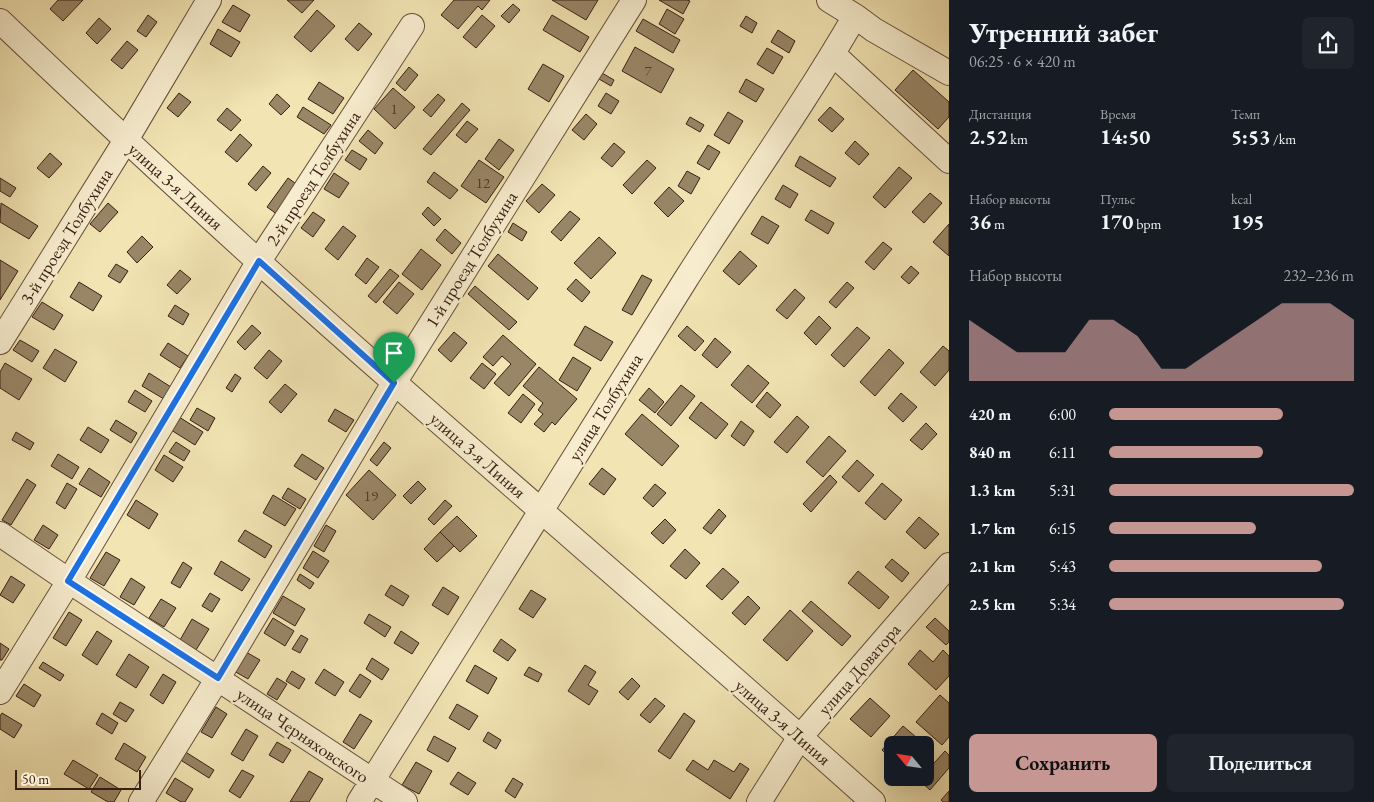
<!DOCTYPE html>
<html lang="ru">
<meta charset="utf-8">
<style>
body{margin:0;font-family:"EB Garamond",serif;background:#20242c;color:#f1f3f6;height:100vh;display:flex;flex-direction:column;font-size:19px;white-space:nowrap}
*{box-sizing:border-box;margin:0}
p{font-size:16px;color:#9ea1a6}
.icon{flex:none;width:28px;height:28px;fill:none;stroke:currentColor;stroke-width:2;stroke-linecap:round;stroke-linejoin:round}
.map{position:relative;flex:1;overflow:hidden}
.panel{display:flex;flex-direction:column;background:#171b24;width:425px}
.panel>*{flex:none}
.needle{width:32px;rotate:299deg}
.tools{position:absolute;left:884px;top:736px;display:grid;gap:10px}
.tools a{display:grid;place-items:center;width:50px;height:50px;border-radius:8px;background:#171b24;box-shadow:0 5px 20px #0002;font-size:25px}
.scale{position:absolute;left:15px;bottom:12px;width:126px;box-sizing:border-box;padding-left:5px;border:2px solid #392014;border-top:0;font-size:14px;line-height:18px;white-space:nowrap;color:#392014;-webkit-text-stroke:4px #f7edce;paint-order:stroke}
.pin{position:absolute;display:grid;place-items:center;width:42px;height:42px;color:#fff;margin:-51px -21px;border-radius:50% 50% 50% 0;rotate:-45deg;box-shadow:0 0 5px #0007}
.pin .icon{rotate:45deg}
.round{display:grid;place-items:center;flex:none;width:52px;height:52px;border-radius:8px;background:#20242c}
.head{display:flex;align-items:center;justify-content:space-between;height:85px;padding:0 20px}
h1{font-size:28px;font-weight:700;line-height:38px}
.stats{display:grid;grid-template-columns:repeat(3,1fr);gap:8px;height:85px;padding:5px 20px}
.stats div{display:grid;align-content:center}
.stats b{font-size:21px;font-weight:700}
.stats small{font-size:14px;font-weight:400}
.stats p{font-size:14px}
.chart{height:140px;padding:10px 20px}
.chart p{display:flex;justify-content:space-between}
.chart svg{width:100%;height:90px;margin-top:5px;fill:#c59692;opacity:.7}
.cta{display:flex;gap:10px;margin-top:auto;padding:10px 20px}
.cta a{flex:1;height:58px;border-radius:8px;background:#c59692;color:#111;font-size:20px;font-weight:700;line-height:58px;text-align:center}
.cta a+a{background:#20242c;color:#f1f3f6}
ul{padding:0 20px;list-style:none;font-size:16px}
li{display:grid;grid-template-columns:80px 60px 1fr;align-items:center;height:38px}
li i{height:12px;border-radius:6px;background:#c59692}
main{display:flex;flex:1;min-height:0}
.map>svg:first-child{display:block}
.building{fill:#998667;stroke:#392014}
.lines{fill:none;stroke-linecap:round;stroke-linejoin:round}
.minor-casing{stroke:#67513c;stroke-width:26}
.minor{stroke:#f7edce;stroke-width:24}
.route-casing{stroke:#fff;stroke-width:10}
.route{stroke:#1a73e8;stroke-width:6}
.labels{text-anchor:middle;dominant-baseline:central;stroke-width:4.5;stroke-linejoin:round;paint-order:stroke}
.number-label{font-size:15px;fill:#513a29}
.street-label{font-size:18px;fill:#392014;stroke:#f7edce}
</style>
<main>
<div class="map">
<svg width="949" height="802" viewBox="0 0 949 802">
<rect width="100%" height="100%" fill="#f2e4b3"/>
<filter id="stains"><feTurbulence type="fractalNoise" baseFrequency=".004" numOctaves="4"/><feColorMatrix values="0 0 0 0 .2 0 0 0 0 .09 0 0 0 0 .02 0 0 0 .5 -.17"/></filter>
<radialGradient id="worn" r=".72"><stop offset=".6" stop-color="#630" stop-opacity="0"/><stop offset="1" stop-color="#630" stop-opacity=".3"/></radialGradient>
<!-- building -->
<path class="building" d="M58,0h25l-20,21 -13,-12z
M287,0h27l-12,13z
M454,0h36l-8,10 -4,-4 -20,23 -17,-14z
M552,0h46l-12,20z
M659,0h28l3,1 -7,13z
M513,4l7,6 -11,13 -8,-7z
M233,5l17,10 -10,17 -18,-10z
M667,9l17,10 -9,15 -16,-10z
M317,10l18,16 -24,26 -17,-15z
M148,15l9,7 -11,15 -9,-6z
M482,15l13,11 -19,22 -13,-11z
M552,15l37,22 -9,15 -37,-22z
M746,16l11,7 -5,10 -12,-7z
M99,18l12,11 -14,15 -11,-11z
M643,19l37,21 -7,13 -37,-22z
M359,23l13,11 -14,17 -13,-12z
M218,29l22,13 -9,15 -21,-13z
M778,30l17,11 -6,12 -18,-11z
M127,41l11,9 -16,19 -11,-9z
M635,47l39,22 -13,24 -39,-22z
M767,48l16,9 -10,17 -16,-10z
M543,64l21,12 -15,26 -21,-13z
M409,67l9,8 -13,16 -9,-8z
M913,70l36,32v15l-11,12 -43,-39z
M602,73l12,7 -3,6 -12,-7z
M746,79l18,10 -8,13 -17,-10z
M319,82l25,16 -11,16 -25,-15z
M393,88l22,19 -20,22 -21,-20z
M179,93l12,9 -13,15 -11,-9z
M606,93l13,8 -8,13 -13,-8z
M277,94l13,12 -9,9 -12,-11z
M438,94l7,6 -14,17 -8,-7z
M462,103l8,7 -39,45 -8,-6z
M303,107l28,18 -7,9 -27,-17z
M830,107l14,12 -12,13 -14,-12z
M227,108l14,12 -10,11 -14,-11z
M728,112l15,9 -14,23 -15,-9z
M586,114l11,10 -13,16 -12,-10z
M690,117l14,8 -4,7 -14,-8z
M467,121l11,8 -12,14 -10,-8z
M368,130l15,13 -8,11 -16,-13z
M240,134l12,11 -15,17 -12,-10z
M499,139l15,11 -15,20 -14,-11z
M855,141l14,13 -10,11 -14,-12z
M614,143l11,9 -13,15 -11,-9z
M708,145l12,7 -11,18 -12,-7z
M352,150l15,9 -7,11 -15,-10z
M50,153l12,11 -13,14 -12,-10z
M800,156l36,22 -6,9 -35,-21z
M479,160l25,17 -18,26 -25,-17z
M647,160l9,8 -24,26 -9,-9z
M263,166l8,7 -15,18 -8,-7z
M899,167l13,11 -27,30 -12,-11z
M687,171l13,7 -9,16 -13,-8z
M434,172l24,18 -8,9 -23,-17z
M334,173l15,10 -10,15 -15,-9z
M0,178l16,10 -6,9 -10,-6z
M288,178l11,8 -21,29 -11,-8z
M542,184l13,11 -16,18 -13,-12z
M783,185l15,9 -8,14 -15,-9z
M669,187l15,14 -16,16 -14,-14z
M930,193l12,10 -18,20 -12,-11z
M1,203l37,23 -9,13 -29,-17z
M108,203l10,9 -18,20 -10,-8z
M428,207l13,12 -7,7 -12,-12z
M811,210l23,13 -6,11 -23,-14z
M570,211l10,8 -19,22 -10,-9z
M313,212l12,8 -12,17 -12,-9z
M762,216l17,10 -11,18 -17,-10z
M513,223l14,9 -5,9 -14,-9z
M949,224v32l-16,-14z
M343,226l13,10 -18,24 -13,-11z
M445,229l16,14 -9,11 -16,-14z
M142,236l11,11 -16,16 -10,-11z
M599,237l17,16 -25,26 -17,-16z
M883,242l9,7 -18,21 -9,-8z
M421,249l20,16 -19,25 -20,-16z
M740,251l17,15 -18,19 -16,-14z
M498,254l40,34 -10,12 -40,-34z
M367,258l12,9 -13,17 -11,-9z
M0,260l18,11 -18,29z
M116,264l12,7 -8,12 -12,-7z
M911,266l8,7 -10,11 -8,-7z
M390,269l9,7 -23,27 -8,-7z
M180,270l11,9 -14,15 -10,-9z
M642,275l10,5 -20,35 -10,-5z
M576,279l14,13 -8,10 -15,-13z
M79,282l23,14 -9,15 -23,-14z
M399,282l15,12 -17,20 -14,-12z
M847,282l7,6 -18,20 -7,-6z
M475,286l42,36 -8,8 -41,-36z
M795,289l10,9 -18,21 -11,-9z
M42,302l21,13 -9,15 -22,-13z
M175,305l14,9 -6,11 -15,-9z
M819,316l12,12 -15,17 -12,-12z
M252,325l9,8 -16,17 -8,-8z
M585,326l28,16 -12,19 -27,-16z
M687,326l17,15 -9,10 -17,-15z
M857,327l13,11 -26,29 -13,-12z
M454,332l13,11 -16,19 -13,-12z
M503,335l33,29 -27,32 -15,-13 17,-19 -9,-8 -9,10 -10,-9z
M715,338l16,14 -14,16 -15,-13z
M20,340l19,11 -7,11 -19,-12z
M168,343l20,13 -8,12 -20,-13z
M943,346l6,5v19l-14,16 -15,-14z
M55,349l22,13 -12,20 -22,-14z
M889,349l15,14 -29,33 -15,-14z
M269,350l13,11 -15,18 -13,-11z
M573,357l18,11 -14,23 -18,-11z
M5,363l27,16 -13,21 -19,-12v-16z
M482,363l14,11 -12,15 -14,-11z
M748,365l21,18 -17,20 -21,-18z
M539,367l38,32 -22,26 -3,-3 -8,10 -10,-8 9,-10 -5,-4 5,-7 -20,-17z
M149,373l22,14 -7,12 -22,-13z
M235,374l6,4 -9,14 -6,-4z
M285,384l12,10 -16,19 -12,-11z
M681,385l14,11 -24,30 -14,-12z
M649,388l15,14 -9,11 -16,-13z
M135,390l17,11 -7,11 -17,-10z
M767,392l14,13 -11,13 -14,-12z
M901,393l16,14 -14,15 -15,-14z
M523,394l12,10 -14,19 -13,-10z
M701,402l27,22 -12,15 -27,-21z
M197,408l18,10 -7,13 -18,-11z
M335,409l19,11 -8,12 -18,-11z
M642,414l37,32 -17,20 -37,-32z
M797,416l12,11 -22,26 -13,-11z
M179,417l24,15 -8,13 -24,-15z
M116,420l21,13 -6,10 -21,-13z
M741,421l13,10 -10,15 -13,-10z
M926,423l11,11 -15,16 -12,-10z
M88,427l21,13 -8,13 -21,-13z
M16,432l18,11 -4,7 -18,-10z
M829,436l17,15 -23,26 -17,-15z
M176,442l14,9 -6,10 -15,-9z
M384,442l7,6 -14,18 -7,-6z
M58,454l21,13 -7,12 -21,-13z
M302,454l22,14 -8,12 -22,-14z
M164,455l19,12 -10,15 -18,-12z
M857,460l17,15 -15,17 -17,-15z
M89,468l21,14 -9,15 -22,-13z
M602,468l14,11 -12,16 -15,-11z
M369,470l27,25 -23,25 -27,-25z
M830,475l7,7 -26,30 -8,-8z
M27,479l9,6 -25,40 -9,-5z
M418,481l8,8 -15,15 -8,-8z
M67,483l10,6 -12,20 -9,-6z
M882,483l20,17 -17,20 -20,-17z
M655,484l11,9 -13,14 -10,-9z
M288,488l18,11 -6,10 -18,-11z
M273,495l23,14 -11,17 -22,-13z
M136,500l22,14 -9,15 -22,-14z
M445,500l7,6 -18,19 -6,-6z
M719,509l7,7 -15,18 -8,-6z
M457,516l20,20 -17,16 -20,-20z
M919,517l20,17 -14,15 -19,-17z
M665,519l11,11 -13,14 -12,-11z
M43,525l15,10 -9,14 -15,-9z
M326,525l10,6 -12,21 -10,-6z
M245,530l27,16 -7,12 -27,-17z
M440,532l14,14 -17,16 -13,-13z
M685,549l15,14 -14,16 -16,-13z
M313,551l16,10 -11,17 -15,-10z
M106,552l14,8 -16,26 -14,-8z
M892,559l17,14 -7,9 -17,-15z
M221,561l29,18 -8,12 -28,-17z
M183,562l9,6 -12,20 -9,-5z
M723,568l16,14 -17,18 -16,-14z
M858,571l31,26 -10,12 -31,-26z
M300,574l14,9 -4,6 -13,-9z
M11,576l14,9 -12,18 -13,-8z
M131,578l14,9 -11,18 -14,-8z
M391,585l18,11 -6,10 -18,-11z
M443,587l16,10 -11,18 -16,-10z
M531,590l15,9 -13,19 -14,-9z
M210,593l10,6 -8,13 -10,-6z
M283,596l22,13 -10,17 -22,-13z
M748,596l12,12 -15,17 -13,-12z
M161,599l15,9 -12,19 -15,-9z
M811,601l40,35 -9,10 -40,-35z
M790,610l23,21 -26,30 -24,-21z
M69,612l13,8 -16,26 -13,-8z
M369,614l22,13 -6,10 -21,-14z
M273,618l21,13 -9,15 -21,-13z
M935,618l14,13v11l-3,3 -20,-18z
M192,619l17,10 -13,21 -16,-10z
M97,631l15,10 -15,24 -15,-10z
M401,631l18,12 -7,11 -18,-11z
M301,635l7,4 -8,14 -8,-4z
M501,639l15,11 -8,11 -15,-10z
M0,643l9,6 -7,11h-2z
M920,650l13,12 10,-12 6,6v20l-13,14 -28,-26z
M246,652l14,8 -12,19 -14,-8z
M129,654l20,13 -13,21 -20,-13z
M372,658l17,11 -7,11 -16,-11z
M43,662l21,13 -4,6 -21,-13z
M475,665l22,13 -9,16 -22,-13z
M585,665l11,7 -8,13 10,6 -9,14 -21,-14z
M529,667l13,7 -4,8 -14,-7z
M324,669l20,13 -9,14 -20,-13z
M292,671l13,8 -6,10 -13,-8z
M163,674l13,8 -13,22 -13,-9z
M360,674l11,7 -11,17 -11,-7z
M277,678l10,6 -10,16 -10,-6z
M632,678l8,8 -12,14 -9,-8z
M24,684l17,11 -7,12 -18,-11z
M940,695l9,8v34l-7,8 -26,-23z
M655,698l10,8 -15,17 -10,-8z
M870,698l20,18 -19,21 -21,-18z
M120,702l14,8 -8,12 -13,-8z
M457,704l21,12 -9,14 -20,-12z
M216,707l11,7 -15,24 -11,-6z
M2,713l20,12 -8,13 -14,-9v-13z
M102,713l16,10 -6,11 -16,-10z
M684,713l11,8 -25,38 -12,-8z
M360,714l12,7 -18,28 -11,-7z
M903,726l20,17 -1,2h-30v14l-10,-9z
M246,729l12,7 -15,25 -12,-7z
M488,732l13,8 -5,9 -13,-8z
M434,736l22,12 -8,14 -21,-12z
M277,742l14,8 -8,13 -14,-8z
M124,743l22,14 -9,15 -22,-13z
M184,751l30,19 -5,8 -30,-19z
M945,751l4,4v13l-19,22 -11,-10 2,-2h4v-5z
M73,760l25,15 -9,14 -25,-15z
M693,760l15,10 6,-10 20,12 6,-9 9,6 -19,30 -44,-29z
M416,762l16,9 -13,23 -17,-9z
M242,770l12,6 -14,22 -11,-7z
M309,771l14,8 -14,23h-19z
M458,772l18,11 -8,12 -18,-11z
M100,777l21,13 -7,12h-6l-17,-10z
M175,778l18,11 -8,13h-4l-15,-9z
M513,778l10,6 -8,14 -10,-7z
M949,791v11h-6l-2,-2z"/>
<g class="lines">
<defs>
<path id="minor" d="M829,0l26,16 19,14 75,43
M0,21c129,123 260,244 395,362 159,140 320,277 478,419
M833,54l116,107
M0,342l126,-202 83,-140
M0,534l69,47 336,221
M0,692l69,-111 190,-320 153,-235
M141,802l77,-124 176,-295 240,-383
M359,802c110,-174 217,-349 327,-523 56,-88 117,-173 169,-263
M759,802l41,-65 149,-172"/>
</defs>
<!-- minor casing -->
<use href="#minor" class="minor-casing"/>
<!-- minor -->
<use href="#minor" class="minor"/>
</g>
<g class="lines">
<defs>
<path id="route" d="M259,261l135,122 -176,295 -150,-97z"/>
</defs>
<!-- route casing -->
<use href="#route" class="route-casing"/>
<!-- route -->
<use href="#route" class="route"/>
</g>
<g class="labels">
<!-- number labels -->
<g class="number-label">
<text x="648" y="70">7</text>
<text x="394" y="108">1</text>
<text x="483" y="182">12</text>
<text x="371" y="495">19</text>
</g>
<!-- street labels -->
<g class="street-label">
<text transform="translate(313 178) rotate(-57)">2-й проезд Толбухина</text>
<text transform="translate(176 186) rotate(42)">улица 3-я Линия</text>
<text transform="translate(66 236) rotate(-58)">3-й проезд Толбухина</text>
<text transform="translate(471 259) rotate(-58)">1-й проезд Толбухина</text>
<text transform="translate(605 407) rotate(-58)">улица Толбухина</text>
<text transform="translate(478 455) rotate(41)">улица 3-я Линия</text>
<text transform="translate(859 669) rotate(-49)">улица Доватора</text>
<text transform="translate(783 722) rotate(41)">улица 3-я Линия</text>
<text transform="translate(303 735) rotate(34)">улица Черняховского</text>
</g>
</g>
<rect width="100%" height="100%" filter="url(#stains)"/>
<rect width="100%" height="100%" fill="url(#worn)"/>
</svg>
<div class="tools">
<a><svg class="needle" viewBox="-14 -14 28 28"><path d="M0-13l5 13h-10z" fill="#e53935"/><path d="M0 13l5-13h-10z" fill="#9ea1a6"/></svg></a>
</div>
<div class="scale">50 m</div>
<div class="pin" style="left:394px;top:383px;background:#1e9e55"><svg class="icon" aria-label="arrive" viewBox="0 0 24 24"><path d="M6 21V4h12l-3 4 3 4H6"/></svg></div>
</div>
<section class="panel">
<div class="head"><div><h1>Утренний забег</h1><p>06:25 · 6 × 420 m</p></div><a class="round"><svg class="icon" aria-label="share" viewBox="0 0 24 24"><path d="M12 15V3M7 8l5-5 5 5M5 13v7h14v-7"/></svg></a></div>
<div class="stats">
<div><p>Дистанция</p><b>2.52<small> km</small></b></div>
<div><p>Время</p><b>14:50</b></div>
<div><p>Темп</p><b>5:53<small> /km</small></b></div>
</div>
<div class="stats">
<div><p>Набор высоты</p><b>36<small> m</small></b></div>
<div><p>Пульс</p><b>170<small> bpm</small></b></div>
<div><p>kcal</p><b>195</b></div>
</div>
<div class="chart"><p><span>Набор высоты</span>232–236 m</p>
<svg viewBox="0 0 160 44" preserveAspectRatio="none"><path d="M0 44V14L10 22L20 30L30 30L40 30L50 14L60 14L70 22L80 38L90 38L100 30L110 22L120 14L130 6L140 6L150 6L160 14V44z"/></svg>
</div>
<ul>
<li><b>420 m</b>6:00<i style="width:71%"></i></li>
<li><b>840 m</b>6:11<i style="width:63%"></i></li>
<li><b>1.3 km</b>5:31<i style="width:100%"></i></li>
<li><b>1.7 km</b>6:15<i style="width:60%"></i></li>
<li><b>2.1 km</b>5:43<i style="width:87%"></i></li>
<li><b>2.5 km</b>5:34<i style="width:96%"></i></li>
</ul>
<div class="cta"><a>Сохранить</a><a>Поделиться</a></div>
</section>
</main>
